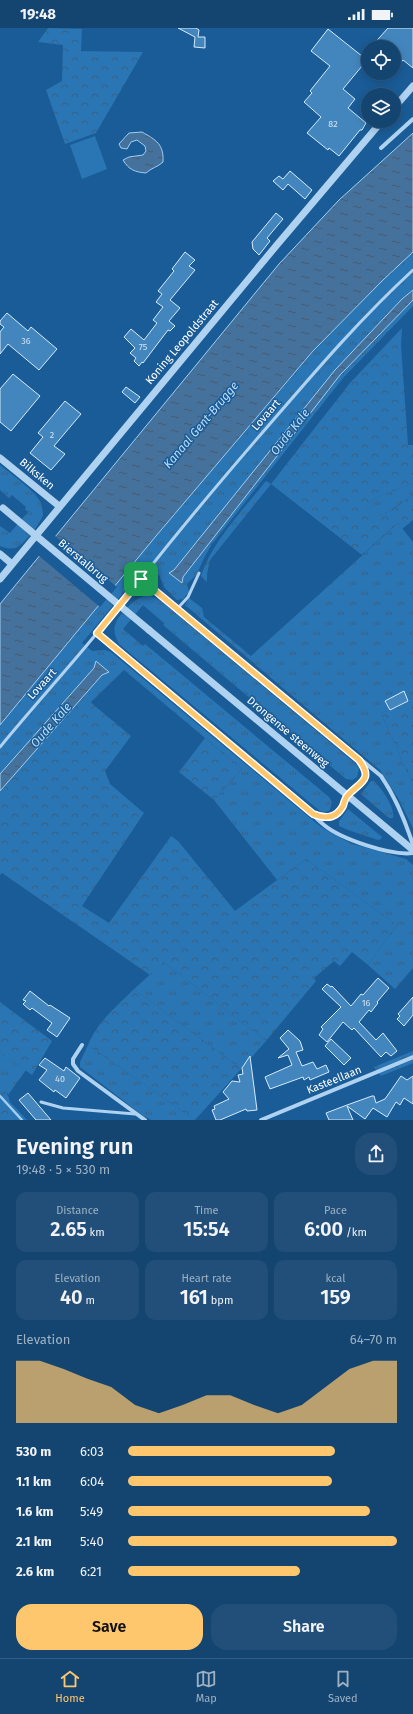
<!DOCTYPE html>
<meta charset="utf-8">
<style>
body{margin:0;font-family:"Fira Sans",sans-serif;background:#214f79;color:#f1f3f6;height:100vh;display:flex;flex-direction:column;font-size:15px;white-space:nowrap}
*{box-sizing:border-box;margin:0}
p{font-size:13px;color:#9db1c3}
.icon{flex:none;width:22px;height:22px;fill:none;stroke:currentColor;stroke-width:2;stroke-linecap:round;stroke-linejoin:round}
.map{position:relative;height:1092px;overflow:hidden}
.side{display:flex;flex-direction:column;background:#144571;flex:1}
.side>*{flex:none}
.fabs{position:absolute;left:361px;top:12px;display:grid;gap:8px}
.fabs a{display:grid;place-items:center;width:40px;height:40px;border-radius:50%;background:#144571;box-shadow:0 2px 10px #0003,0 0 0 1px #335d84;font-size:20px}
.pin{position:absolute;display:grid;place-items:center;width:34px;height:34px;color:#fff;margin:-17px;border-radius:8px;box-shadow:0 2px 6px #0006}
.round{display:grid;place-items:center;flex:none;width:42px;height:42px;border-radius:16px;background:#214f79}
.summary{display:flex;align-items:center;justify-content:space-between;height:68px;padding:0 16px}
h1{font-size:22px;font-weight:600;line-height:30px}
.figures{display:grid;grid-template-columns:repeat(3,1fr);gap:6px;height:68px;padding:4px 16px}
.figures div{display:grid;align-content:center;border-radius:10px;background:#214f79;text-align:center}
.figures b{font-size:20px;font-weight:600}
.figures small{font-size:11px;font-weight:400}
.figures p{font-size:11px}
.chart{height:112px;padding:8px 16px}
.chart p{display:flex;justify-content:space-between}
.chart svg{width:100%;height:72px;margin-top:4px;fill:#ffc76d;opacity:.7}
.cta{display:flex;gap:8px;margin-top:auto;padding:8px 16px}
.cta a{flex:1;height:46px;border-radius:16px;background:#ffc76d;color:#111;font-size:16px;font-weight:600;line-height:46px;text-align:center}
.cta a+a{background:#214f79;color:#f1f3f6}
ul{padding:0 16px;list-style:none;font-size:13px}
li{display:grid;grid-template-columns:64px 48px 1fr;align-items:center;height:30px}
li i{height:10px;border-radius:5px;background:#ffc76d}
.status{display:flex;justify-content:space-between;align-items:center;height:28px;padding:0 20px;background:#144571;direction:ltr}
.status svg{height:11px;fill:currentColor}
.tabs{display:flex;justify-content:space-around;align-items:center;height:56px;border-top:1px solid #335d84;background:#144571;font-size:11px;color:#9db1c3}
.tabs a{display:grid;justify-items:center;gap:2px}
.tabs .current{color:#ffc76d}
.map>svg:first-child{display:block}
.grass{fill:url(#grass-tufts)}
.forest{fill:url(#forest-crowns)}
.garden{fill:#2a75b4}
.water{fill:url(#water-ripples);stroke:#a1cef2}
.pier{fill:#1a5c97}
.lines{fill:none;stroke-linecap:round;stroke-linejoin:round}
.stream{stroke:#a1cef2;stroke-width:2.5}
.building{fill:#4386be;stroke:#d5eafb}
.service{stroke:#aed2f0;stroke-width:3}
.minor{stroke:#aed2f0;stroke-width:4}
.tertiary{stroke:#aed2f0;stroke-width:7}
.tertiary-bridge{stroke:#aed2f0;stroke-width:7}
.route-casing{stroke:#fff;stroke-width:8}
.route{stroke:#ffc76d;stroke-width:5}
.labels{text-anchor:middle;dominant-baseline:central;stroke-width:3;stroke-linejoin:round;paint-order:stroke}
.number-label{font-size:9px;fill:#d0e1ef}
.street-label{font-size:11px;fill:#fff;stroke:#1a5c97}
.water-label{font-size:12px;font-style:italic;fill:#badcf7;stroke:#1a5c97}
</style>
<div class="status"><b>19:48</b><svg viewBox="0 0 49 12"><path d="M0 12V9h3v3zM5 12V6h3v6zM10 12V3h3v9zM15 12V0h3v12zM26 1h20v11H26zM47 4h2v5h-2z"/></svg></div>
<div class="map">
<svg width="413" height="1092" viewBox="0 0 413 1092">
<defs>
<pattern id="grass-tufts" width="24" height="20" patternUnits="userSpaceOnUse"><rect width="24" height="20" fill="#2a75b4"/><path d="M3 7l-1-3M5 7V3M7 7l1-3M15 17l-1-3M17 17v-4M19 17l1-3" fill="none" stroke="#3b6080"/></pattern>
<pattern id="forest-crowns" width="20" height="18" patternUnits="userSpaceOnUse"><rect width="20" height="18" fill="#2a75b4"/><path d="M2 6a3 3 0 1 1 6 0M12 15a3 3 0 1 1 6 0" fill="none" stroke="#3b6080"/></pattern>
<pattern id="water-ripples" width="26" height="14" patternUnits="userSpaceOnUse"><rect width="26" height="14" fill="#44729c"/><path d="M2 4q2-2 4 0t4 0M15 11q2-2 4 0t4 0" fill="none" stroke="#495b6c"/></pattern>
</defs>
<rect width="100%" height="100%" fill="#1a5c97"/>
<!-- grass -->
<path class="grass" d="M413,224v38l-11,9 -67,71 -161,200 -5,3 13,10 1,-6 157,-202 73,-75v6l-70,72 -131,166 -8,14 -7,16 -10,10 2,8 -6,7 -6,1 -13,-13 -5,-12 -13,-10 -64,78 10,8 13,-1 6,2 210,175 29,16 56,16 7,6v103l-18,21 -27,-24 29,-40 -91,-66 -29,21 -63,-80 28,-31 -118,-99 -34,33 -7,-7 19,-21 -6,-14 -2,7 -94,106v-49l156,-189 158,-185 69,-71z
M0,437c12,10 35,25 41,38 1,4 2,9 2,12 -2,8 -20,31 -28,33 -5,1 -10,0 -15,-2v-20l10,7 18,-21 -3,-3 1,-2 -14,-12 -3,3 -9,-8z
M266,453l5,3 -61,76 -3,14v8l-6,-6c12,-36 42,-66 65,-95z
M413,455v12c-12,7 -31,25 -44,21l-3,-10 9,-8z
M398,495l15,19v151c-5,12 -20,16 -32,20l32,72v43l-15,-30 -18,-28 -195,-165 4,-7 13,10 2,9 47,39z
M144,568h7l11,6 194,162 3,5 -2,8 -5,3 -6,-1 -183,-154 1,-2 -21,-18 -20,24 20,17 2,-2 184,153 3,5 -2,8 -4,2 -6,-1 -201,-167c-3,-6 -6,-12 -4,-19 3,-10 19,-26 29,-29z
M371,753h3c8,8 21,26 19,37h-4l-28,-24z
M348,781l34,28 -1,2 -3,1 -30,-10 -9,-4v-5z
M164,934l102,79 -25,28 -107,-80z
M88,1017l107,75h-44l-9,-5 -62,-48v-5z
M0,1024l26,18 -18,25 -8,-3z"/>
<!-- forest -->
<path class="forest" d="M48,0l34,1 -1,22 62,1 -47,81 -31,11 -19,-54 16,-9 1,-36 -25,-3z
M402,300l-1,17 7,100h5v38l-38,15 -9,8 3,9c13,5 33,-13 44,-20v25l-11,9 -4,-6 -36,32 -91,-71 79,-101z
M413,665v92l-32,-72c12,-4 27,-8 32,-20z
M83,668l48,40 -26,35 5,13 34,29 -62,93 27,17 62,-87 7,5 57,70 71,-52 91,66 -29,40 -16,-13 -12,14 -6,-5 -20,17 2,3 -50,60 -102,-79 -14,13 -148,-102 -2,2v-84z
M205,710l37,31 -28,31 -35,-28z
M134,961l107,80 -46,51 -107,-75c10,-24 28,-38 46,-56z
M0,974l52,39 -20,34 -32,-23z
M413,1023v12l-32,13 -7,-9z
M0,1064l8,3 2,7 17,18h-27z"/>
<!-- garden -->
<path class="garden" d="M95,108l12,33 -25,10 -12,-34z"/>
<!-- water -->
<path class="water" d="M142,104c14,8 22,12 21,30 -5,5 -12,6 -17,11 -11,-1 -17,-3 -23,-13l6,-3 14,-2 3,-4 -1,-5 -8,-6 -6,2 -4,7 -6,-1 -2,-4 10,-11z
M413,105v119l-30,28 -70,71 -157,185 -156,189v-121l279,-340 60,-64z
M413,262v10l-73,75 -157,202 -1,6 -13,-10 5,-3 161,-200 67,-71z
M96,633l13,11 -7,3 -102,116v-17l94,-106z"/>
<!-- pier -->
<path class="pier" d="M54,507l63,52 -17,20 -62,-52z"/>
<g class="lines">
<!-- stream -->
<path class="stream" d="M0,1068l22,24"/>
</g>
<!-- building -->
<path class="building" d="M178,0h18l3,2 -1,7h7v11l-11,-1 1,-10z
M388,0h25v40l-10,-8 -9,10v-23h-23z
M328,1l39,31 -24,29 12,10 -7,9 18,15 -4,7h-2l-21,26 -10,-8 -1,2 -21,-17 14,-16 -17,-15 8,-9 -2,-2 20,-25 -19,-15z
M290,143l22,19 -7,9 -17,-15 -5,6 -10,-9 6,-5 4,3z
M276,185l7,6 -16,19 3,3 -11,14 -6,-6 -1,-7z
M185,224l10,8 -6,6 6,4 -25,30 10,8 -11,13 6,5 -5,5 -2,-1 -25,33 -1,-1 -3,4 -5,-5 2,-3 -6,-5 5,-5 -11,-11 7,-8 13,11 13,-17 -4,-3 10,-13 -7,-5 6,-8 -4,-3 16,-20 -2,-2z
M7,285l21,18 3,-4 26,22 -18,21 -31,-26 -8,10v-22l4,-5 -4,-3v-3z
M13,346l27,22 -29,35 -11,-9v-33z
M126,359l14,10 -5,6 -13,-11z
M65,373l16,13 -27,32 11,8 -14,16 -21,-17 13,-16 -5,-4z
M404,663l4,10 -18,9 -5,-9z
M378,950l11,10 -12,14 1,1 -7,9 -2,-2 -10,12 17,18 7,-7 14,18 -6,5 -5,-4 -5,5 -27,-29 -2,2 -9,-8 -16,20 -8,-7 4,-6 -2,-2 20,-20 -19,-18 5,-5 4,3 1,-1 19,20 10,-12 2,1z
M30,963l19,15 1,-1 20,13 -13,19 -10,-7 5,-7 -20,-15 -2,2 -7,-6 3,-3 -3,-1z
M413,969v18l-9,11 -7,-7 3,-3 -2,-2z
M288,1002l12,11 3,9 -7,2 6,14 11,-4 4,7 9,-4 3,7 -19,8 -1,-3 -5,3 -1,-3 -33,12 -5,-12 27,-12 -4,-10 -10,3 11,-9 -9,-11z
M331,1011l20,19 -7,7 -19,-19z
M250,1028l7,54 -10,1 -1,-2 -26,11h-4l-4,-10 3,-1 -1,-3 15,-7 -6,-7 9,-11 8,1 -2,-7 5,-1 -1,-6z
M45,1030l19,13 2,-4 14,11 -14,20 -11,-8 -1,2 -15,-12 8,-10 -8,-5z
M401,1048l6,4 6,-4v28l-9,-6 -4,7 -4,-3 -9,15 -14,-9 -8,11 -18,-13 6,14h-24l-3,-7 21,-8 25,-9h2l2,7 9,-4z
M28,1065l23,27h-15l-17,-20z"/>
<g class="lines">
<!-- service -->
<path class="service" d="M141,551c43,-55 88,-108 134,-161 44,-51 88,-102 138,-148
M177,581l11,-12 11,-24
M0,719c32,-39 65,-75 97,-114
M41,1074l22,6 72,6"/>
<!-- minor -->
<path class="minor" d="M381,120l32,-29
M315,787c12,5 23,2 28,-10 2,-3 2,-7 4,-9 8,-11 28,-14 14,-35
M413,817c-8,-25 -17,-47 -32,-69l-240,-197 -44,54 216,181c3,4 7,8 11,11 17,14 67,31 89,28
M82,1017l-9,14v5l5,7 67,49
M261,1092l152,-63"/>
<!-- tertiary -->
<path class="tertiary" d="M394,80l19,-22
M0,430l59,48
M0,526l12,10
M0,551l276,-333 106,-125
M149,602l264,220"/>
<!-- tertiary-bridge -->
<path class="tertiary-bridge" d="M3,480l146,122"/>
</g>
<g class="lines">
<defs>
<path id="route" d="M141,551l218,181c15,20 1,22 -11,35 -3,3 -4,8 -5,11 -7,13 -18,13 -30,8l-216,-181z"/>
</defs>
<!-- route casing -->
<use href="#route" class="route-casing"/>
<!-- route -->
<use href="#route" class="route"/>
</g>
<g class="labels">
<!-- number labels -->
<g class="number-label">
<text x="333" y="96">82</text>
<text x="26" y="313">36</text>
<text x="143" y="319">75</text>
<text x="52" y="407">2</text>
<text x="366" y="975">16</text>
<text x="60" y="1051">40</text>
</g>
<!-- street labels -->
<g class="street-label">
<text transform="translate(182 314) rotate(-50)">Koning Leopoldstraat</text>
<text transform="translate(266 387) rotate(-49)">Lovaart</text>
<text transform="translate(37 446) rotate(40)">Bilksken</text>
<text transform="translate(83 533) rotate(40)">Bierstalbrug</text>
<text transform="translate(42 656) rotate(-48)">Lovaart</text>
<text transform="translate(288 704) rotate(40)">Drongense steenweg</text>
<text transform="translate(334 1052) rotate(-22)">Kasteellaan</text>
</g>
<!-- water labels -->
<g class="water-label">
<text transform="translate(201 397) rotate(-50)">Kanaal Gent-Brugge</text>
<text transform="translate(290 404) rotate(-52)">Oude Kale</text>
<text transform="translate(51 697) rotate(-49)">Oude Kale</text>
</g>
</g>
</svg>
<div class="fabs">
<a><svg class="icon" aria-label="locate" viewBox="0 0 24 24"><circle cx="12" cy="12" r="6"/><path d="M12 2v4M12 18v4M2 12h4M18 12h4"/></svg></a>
<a><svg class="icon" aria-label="layers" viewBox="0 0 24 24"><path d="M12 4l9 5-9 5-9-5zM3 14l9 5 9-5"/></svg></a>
</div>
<div class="pin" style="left:141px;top:551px;background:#1e9e55"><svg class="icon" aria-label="arrive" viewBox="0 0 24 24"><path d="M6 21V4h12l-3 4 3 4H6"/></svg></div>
</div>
<section class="side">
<div class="summary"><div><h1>Evening run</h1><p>19:48 · 5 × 530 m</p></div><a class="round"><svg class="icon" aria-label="share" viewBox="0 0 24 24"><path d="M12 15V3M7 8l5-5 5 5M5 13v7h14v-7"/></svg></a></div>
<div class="figures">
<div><p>Distance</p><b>2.65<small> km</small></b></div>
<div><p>Time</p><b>15:54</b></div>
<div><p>Pace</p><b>6:00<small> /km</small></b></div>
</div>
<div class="figures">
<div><p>Elevation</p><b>40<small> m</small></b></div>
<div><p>Heart rate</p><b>161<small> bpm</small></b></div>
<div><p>kcal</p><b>159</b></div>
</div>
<div class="chart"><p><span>Elevation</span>64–70 m</p>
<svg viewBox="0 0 160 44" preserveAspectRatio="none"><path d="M0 44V6L10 6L20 11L30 17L40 22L50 33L60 38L70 33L80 27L90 27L100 33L110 38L120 33L130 22L140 11L150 6L160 6V44z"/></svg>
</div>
<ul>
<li><b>530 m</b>6:03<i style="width:77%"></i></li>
<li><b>1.1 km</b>6:04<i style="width:76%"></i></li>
<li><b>1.6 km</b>5:49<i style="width:90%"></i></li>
<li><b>2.1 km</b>5:40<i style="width:100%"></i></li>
<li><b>2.6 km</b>6:21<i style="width:64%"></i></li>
</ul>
<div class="cta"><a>Save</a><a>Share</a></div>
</section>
<nav class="tabs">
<a class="current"><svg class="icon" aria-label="home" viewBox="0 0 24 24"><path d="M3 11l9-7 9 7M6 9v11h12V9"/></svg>Home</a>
<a><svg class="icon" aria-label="map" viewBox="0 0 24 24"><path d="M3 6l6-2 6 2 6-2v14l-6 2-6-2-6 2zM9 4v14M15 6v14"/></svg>Map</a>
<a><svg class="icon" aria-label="saved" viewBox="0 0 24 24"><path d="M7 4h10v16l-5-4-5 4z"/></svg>Saved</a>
</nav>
